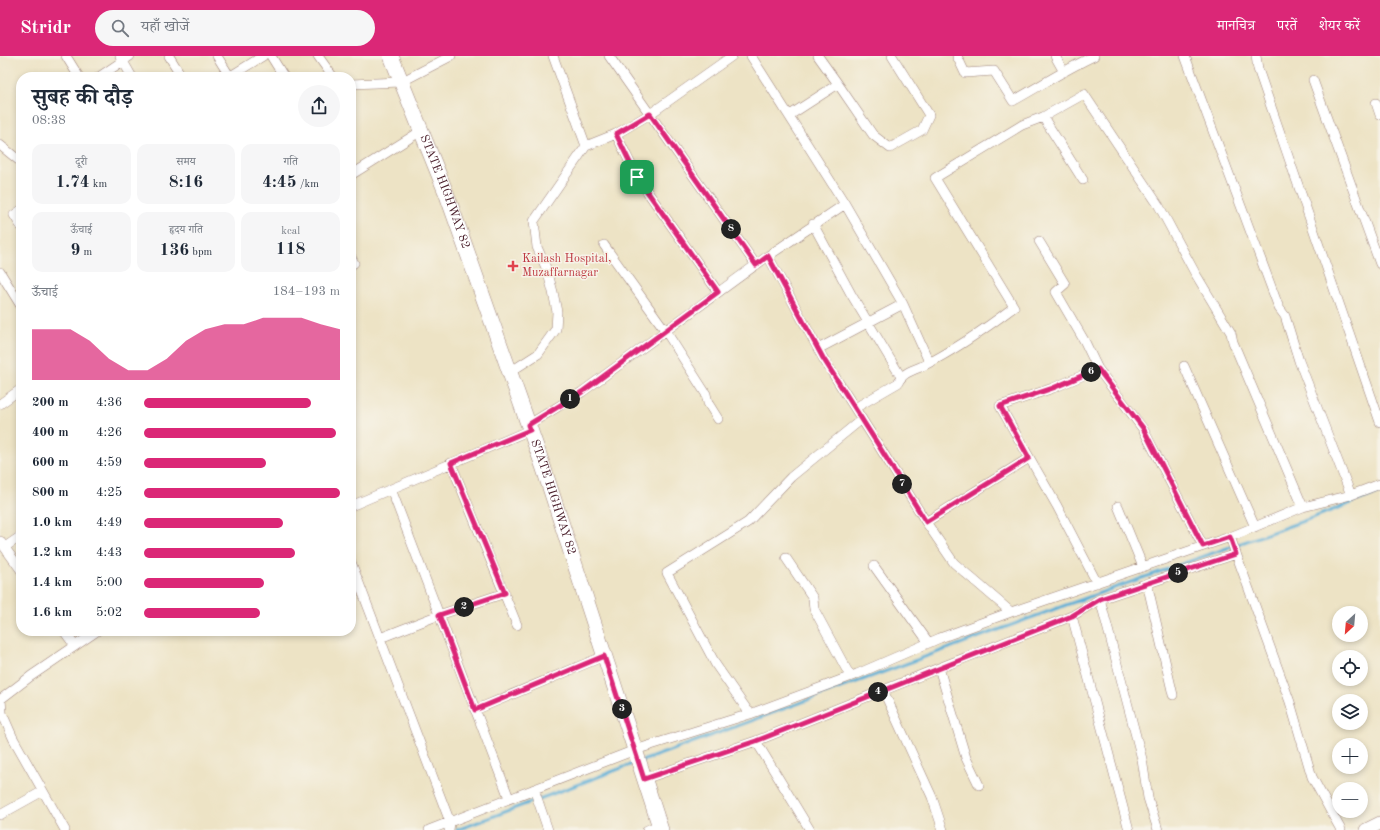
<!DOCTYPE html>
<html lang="hi">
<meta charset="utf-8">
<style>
body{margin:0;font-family:"Old Standard TT","Noto Serif Devanagari",serif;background:#f6f6f7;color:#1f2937;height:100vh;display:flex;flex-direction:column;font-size:15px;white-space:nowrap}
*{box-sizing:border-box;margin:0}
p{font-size:13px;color:#747a83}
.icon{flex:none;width:22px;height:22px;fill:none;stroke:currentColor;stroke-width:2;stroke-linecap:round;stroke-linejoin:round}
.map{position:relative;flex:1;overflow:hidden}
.side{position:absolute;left:16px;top:16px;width:340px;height:564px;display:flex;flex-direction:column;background:#fff;border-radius:16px;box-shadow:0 2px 6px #0003}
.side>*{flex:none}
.needle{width:26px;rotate:206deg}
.fabs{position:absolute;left:1332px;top:550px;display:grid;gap:8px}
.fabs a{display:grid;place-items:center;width:36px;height:36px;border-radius:50%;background:#fff;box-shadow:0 2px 6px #0003;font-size:20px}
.pin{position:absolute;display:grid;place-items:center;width:34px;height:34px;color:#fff;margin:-17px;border-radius:8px;box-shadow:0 2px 6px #0006}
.km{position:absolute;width:20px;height:20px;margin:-10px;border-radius:50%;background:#222;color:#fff;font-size:11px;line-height:20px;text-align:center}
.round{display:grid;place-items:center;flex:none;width:42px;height:42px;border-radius:21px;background:#f6f6f7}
.overview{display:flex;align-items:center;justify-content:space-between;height:68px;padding:0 16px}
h1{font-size:22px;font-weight:700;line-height:30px}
.metrics{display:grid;grid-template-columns:repeat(3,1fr);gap:6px;height:68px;padding:4px 16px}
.metrics div{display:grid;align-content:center;border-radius:10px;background:#f6f6f7;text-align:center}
.metrics b{font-size:17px;font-weight:700}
.metrics small{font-size:11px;font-weight:400}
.metrics p{font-size:11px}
.chart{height:112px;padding:8px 16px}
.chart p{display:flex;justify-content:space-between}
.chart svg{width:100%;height:72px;margin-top:4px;fill:#db2777;opacity:.7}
ul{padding:0 16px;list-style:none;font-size:13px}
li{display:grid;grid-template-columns:64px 48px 1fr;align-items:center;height:30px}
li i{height:10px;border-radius:5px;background:#db2777}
header{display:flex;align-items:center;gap:24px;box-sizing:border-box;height:56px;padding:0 20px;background:#db2777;color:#fff}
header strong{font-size:19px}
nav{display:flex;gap:22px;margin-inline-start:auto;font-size:14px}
.search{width:280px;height:36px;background:#f6f6f7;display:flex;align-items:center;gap:10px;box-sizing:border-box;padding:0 14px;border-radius:22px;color:#747a83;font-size:15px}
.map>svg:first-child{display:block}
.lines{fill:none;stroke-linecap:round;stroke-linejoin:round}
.stream{stroke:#5bafd7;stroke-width:3}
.street-casing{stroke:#9c8178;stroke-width:10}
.secondary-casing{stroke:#9c8178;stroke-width:14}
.primary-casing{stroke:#9c8178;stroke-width:16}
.street{stroke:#fff;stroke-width:9}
.secondary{stroke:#fff;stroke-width:13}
.primary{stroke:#fff;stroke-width:15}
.route-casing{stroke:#fff;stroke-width:8}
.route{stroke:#db2777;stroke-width:5}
.health-dot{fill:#e0444e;stroke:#f7f3e8;stroke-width:1.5}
.labels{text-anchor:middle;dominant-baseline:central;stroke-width:3;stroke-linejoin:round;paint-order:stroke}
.street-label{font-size:12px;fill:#4a1f2b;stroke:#f7f3e8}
.health-label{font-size:12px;fill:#be3a42;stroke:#f7f3e8;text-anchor:start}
</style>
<header>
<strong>Stridr</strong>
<div class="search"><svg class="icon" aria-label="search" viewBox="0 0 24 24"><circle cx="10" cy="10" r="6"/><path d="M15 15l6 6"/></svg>यहाँ खोजें</div>
<nav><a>मानचित्र</a><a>परतें</a><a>शेयर करें</a></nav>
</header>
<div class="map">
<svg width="1380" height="774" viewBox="0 0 1380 774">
<rect width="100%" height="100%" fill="#f7f3e8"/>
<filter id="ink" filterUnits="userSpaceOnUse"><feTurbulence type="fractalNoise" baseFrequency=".025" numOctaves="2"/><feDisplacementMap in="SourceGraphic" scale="8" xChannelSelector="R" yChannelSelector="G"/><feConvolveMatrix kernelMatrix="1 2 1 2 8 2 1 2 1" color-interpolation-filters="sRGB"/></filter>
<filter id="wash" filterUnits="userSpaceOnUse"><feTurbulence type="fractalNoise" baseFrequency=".012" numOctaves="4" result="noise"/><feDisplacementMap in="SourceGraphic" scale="16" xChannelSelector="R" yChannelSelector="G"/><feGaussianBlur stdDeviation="0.9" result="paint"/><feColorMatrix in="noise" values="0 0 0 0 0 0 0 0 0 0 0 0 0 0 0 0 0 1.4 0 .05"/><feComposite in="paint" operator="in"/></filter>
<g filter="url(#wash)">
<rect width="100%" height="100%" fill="#ede3c5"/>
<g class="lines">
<!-- stream -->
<path class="stream" d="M642,705l424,-156 246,-87 68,-26
M457,774l178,-67"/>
</g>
</g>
<g filter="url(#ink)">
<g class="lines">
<defs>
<path id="street" d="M66,0l13,21
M120,0l12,21
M169,0l13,21
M217,0l13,21
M271,0l13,21
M318,0l15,21
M553,0l33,90
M609,0l147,209
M751,0l94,148
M818,0l20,28 35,51 17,13 32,-18 7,-15 -37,-59
M957,0l8,17 29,-2 19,30c27,-15 53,-32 81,-45
M1055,0l9,16
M1185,0l94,252 6,8 14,45 52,134
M1256,0l2,13 122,353
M99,21l31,-21
M229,21l34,-21
M1313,24l67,184
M351,28l50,-2 50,-26
M1376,47l4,12
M790,59l48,-31
M1043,61l40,63
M616,78l21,43 81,115
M0,89l21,17
M351,119l70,-44
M21,154l-7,5 7,11
M813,168l38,70 50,83
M1039,185l26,43 -9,8 29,50 13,27 45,60 60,117
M604,189l61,85 41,64 2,9 10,16
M768,200l77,-52 58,100 -85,45
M351,201l3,6 -3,2
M0,216l21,34
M903,248l26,58
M1184,310l71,161
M510,316l28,-18 18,-25 1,-17 -4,-20 -6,-22 -10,-23 -3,-26 52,-75 30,-12 34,-20 82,-58
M0,348l21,-15
M855,352l43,-25c4,-10 15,-13 25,-17 32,-16 62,-37 91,-59l-79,-129 87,-53 21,-8 41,-23 75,112 36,67 36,60 2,9 70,165
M451,407l66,162
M391,433l118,309
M351,450l179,-76
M1118,450l25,61
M926,466l103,-64
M1230,481l60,165 22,75 29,53
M0,485l21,29
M5,491l16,-11
M786,502l27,40 1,11 36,67
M351,506l99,260 -1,8
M874,510l55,77
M1097,527l-40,-77 -57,-100 53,-18 45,-19
M1147,527l26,112
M1100,543l42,160 6,39 10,32
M1011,556l219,-75 73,-30 48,-12 29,-11
M1072,560l57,214
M64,575l11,15
M380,582l59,-23 66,-22
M883,634l49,107 11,33
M475,654l129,-54
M750,658l-34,-49 -49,-92 81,-51 43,-45 71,-58
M756,685l183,-73
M644,723l112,-38 54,89
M979,729l-13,-27 -27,-90 133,-52 28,-17 136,-45
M534,733l14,41
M0,759l43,-24
M65,774l-52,-92 -11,-25 -1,-14 30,-23 66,-45
M429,774l206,-80 115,-36 107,-40 83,-36 71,-26 -57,-49 -28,-41 -49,-79 -54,-85 -55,-102 -186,136 -54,33
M647,774l12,-5"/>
<path id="secondary" d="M1366,774l14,-7"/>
<g id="primary">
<path id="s1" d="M391,0l56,139 96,271 118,364"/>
</g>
</defs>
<!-- street casing -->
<use href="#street" class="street-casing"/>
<!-- secondary casing -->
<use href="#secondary" class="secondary-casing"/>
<!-- primary casing -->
<use href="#primary" class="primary-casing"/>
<!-- street -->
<use href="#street" class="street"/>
<!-- secondary -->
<use href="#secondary" class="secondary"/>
<!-- primary -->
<use href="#primary" class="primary"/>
</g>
</g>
<g class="lines" filter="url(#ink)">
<defs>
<path id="route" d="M650,58l106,151 12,-9 55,102 54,85 49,79 103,-64 -29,-52 53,-18 45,-19 45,59 60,118 27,-9 6,17 -136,45 -28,17 -316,125 -112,38 -40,-123 -129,54 -36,-95 66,-22 -54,-130 79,-33 -2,-5 54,-33 136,-100 -81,-115 -21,-43z"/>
</defs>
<!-- route casing -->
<use href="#route" class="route-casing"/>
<!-- route -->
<use href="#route" class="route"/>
</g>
<!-- markers -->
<path class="health-dot" d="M511 204h4v4h4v4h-4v4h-4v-4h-4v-4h4z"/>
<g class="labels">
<!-- street labels -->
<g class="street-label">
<text stroke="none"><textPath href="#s1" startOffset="146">STATE HIGHWAY 82</textPath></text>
<text stroke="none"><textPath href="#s1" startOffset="470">STATE HIGHWAY 82</textPath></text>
</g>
<!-- health labels -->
<g class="health-label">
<text x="522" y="203">Kailash Hospital,<tspan x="522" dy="14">Muzaffarnagar</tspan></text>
</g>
</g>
</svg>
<div class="fabs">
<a><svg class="needle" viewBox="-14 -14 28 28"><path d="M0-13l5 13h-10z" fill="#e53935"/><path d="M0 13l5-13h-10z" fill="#747a83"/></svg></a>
<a><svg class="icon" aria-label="locate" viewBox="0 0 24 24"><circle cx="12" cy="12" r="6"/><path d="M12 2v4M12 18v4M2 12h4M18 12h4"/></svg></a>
<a><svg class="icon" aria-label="layers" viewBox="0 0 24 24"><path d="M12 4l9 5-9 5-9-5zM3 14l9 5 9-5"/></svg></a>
<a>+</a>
<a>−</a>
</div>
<div class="pin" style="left:637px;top:121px;background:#1e9e55"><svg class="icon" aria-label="arrive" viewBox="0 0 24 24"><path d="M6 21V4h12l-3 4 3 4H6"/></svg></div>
<b class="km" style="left:570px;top:343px">1</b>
<b class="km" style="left:464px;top:551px">2</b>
<b class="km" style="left:622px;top:653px">3</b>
<b class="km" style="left:878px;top:636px">4</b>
<b class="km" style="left:1178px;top:517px">5</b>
<b class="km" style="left:1091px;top:316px">6</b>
<b class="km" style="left:902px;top:428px">7</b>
<b class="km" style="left:731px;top:173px">8</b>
<section class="side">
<div class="overview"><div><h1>सुबह की दौड़</h1><p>08:38</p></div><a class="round"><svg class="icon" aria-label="share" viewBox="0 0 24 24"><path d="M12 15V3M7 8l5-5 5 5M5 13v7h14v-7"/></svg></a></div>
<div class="metrics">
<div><p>दूरी</p><b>1.74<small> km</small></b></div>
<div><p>समय</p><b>8:16</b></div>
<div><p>गति</p><b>4:45<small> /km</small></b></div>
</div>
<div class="metrics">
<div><p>ऊँचाई</p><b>9<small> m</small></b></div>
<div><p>हृदय गति</p><b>136<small> bpm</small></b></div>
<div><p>kcal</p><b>118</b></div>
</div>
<div class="chart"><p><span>ऊँचाई</span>184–193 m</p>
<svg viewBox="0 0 160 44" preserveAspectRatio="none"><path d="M0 44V13L10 13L20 13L30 20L40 31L50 38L60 38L70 31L80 20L90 13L100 10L110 10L120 6L130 6L140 6L150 10L160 13V44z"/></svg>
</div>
<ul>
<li><b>200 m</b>4:36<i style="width:85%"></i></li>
<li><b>400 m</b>4:26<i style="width:98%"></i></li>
<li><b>600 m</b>4:59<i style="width:62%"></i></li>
<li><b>800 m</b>4:25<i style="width:100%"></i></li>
<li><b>1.0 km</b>4:49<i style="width:71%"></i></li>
<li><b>1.2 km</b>4:43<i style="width:77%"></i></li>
<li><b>1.4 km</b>5:00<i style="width:61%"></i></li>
<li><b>1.6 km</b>5:02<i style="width:59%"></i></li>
</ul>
</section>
</div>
